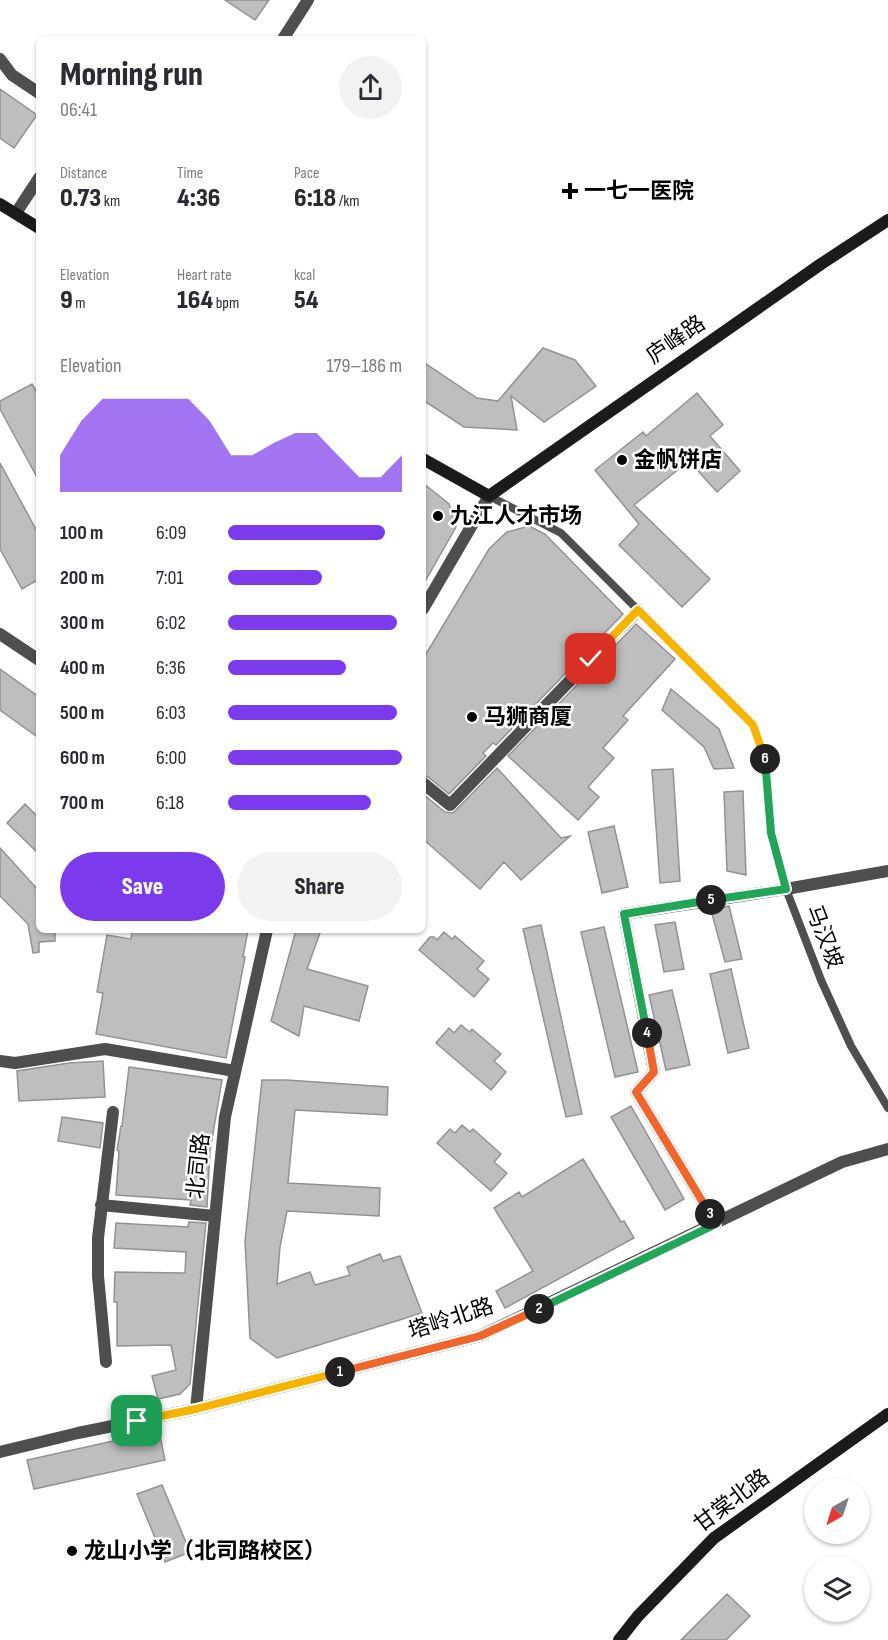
<!DOCTYPE html>
<meta charset="utf-8">
<style>
body{margin:0;font-family:"Sofia Sans Condensed","Noto Sans SC",sans-serif;background:#f2f2f3;color:#2b2b33;height:100vh;display:flex;flex-direction:column;font-size:22px;white-space:nowrap}
*{box-sizing:border-box;margin:0}
p{font-size:20px;color:#7c7c81}
.icon{flex:none;width:33px;height:33px;fill:none;stroke:currentColor;stroke-width:2;stroke-linecap:round;stroke-linejoin:round}
.map{position:relative;flex:1;overflow:hidden}
.side{position:absolute;left:36px;top:36px;width:390px;height:897px;display:flex;flex-direction:column;background:#fff;border-radius:9px;box-shadow:0 2px 4px #0004}
.side>*{flex:none}
.needle{width:39px;rotate:219deg}
.tools{position:absolute;left:804px;top:1478px;display:grid;gap:12px}
.tools a{display:grid;place-items:center;width:66px;height:66px;border-radius:50%;background:#fff;box-shadow:0 2px 4px #0004;font-size:30px}
.pin{position:absolute;display:grid;place-items:center;width:51px;height:51px;color:#fff;margin:-26px;border-radius:12px;box-shadow:0 3px 9px #0006}
.km{position:absolute;width:30px;height:30px;margin:-15px;border-radius:50%;background:#222;color:#fff;font-size:16px;line-height:30px;text-align:center}
.round{display:grid;place-items:center;flex:none;width:63px;height:63px;border-radius:32px;background:#f2f2f3}
.overview{display:flex;align-items:center;justify-content:space-between;height:102px;padding:0 24px}
h1{font-size:33px;font-weight:800;line-height:45px}
.stats{display:grid;grid-template-columns:repeat(3,1fr);gap:9px;height:102px;padding:6px 24px}
.stats div{display:grid;align-content:center}
.stats b{font-size:26px;font-weight:800}
.stats small{font-size:16px;font-weight:400}
.stats p{font-size:16px}
.chart{height:168px;padding:12px 24px}
.chart p{display:flex;justify-content:space-between}
.chart svg{width:100%;height:108px;margin-top:6px;fill:#7c3aed;opacity:.7}
.button{display:flex;gap:12px;margin-top:auto;padding:12px 24px}
.button a{flex:1;height:69px;border-radius:36px;background:#7c3aed;color:#fff;font-size:24px;font-weight:800;line-height:69px;text-align:center}
.button a+a{background:#f2f2f3;color:#2b2b33}
ul{padding:0 24px;list-style:none;font-size:20px}
li{display:grid;grid-template-columns:96px 72px 1fr;align-items:center;height:45px}
li i{height:15px;border-radius:8px;background:#7c3aed}
.map>svg:first-child{display:block}
.building{fill:#bebebe;stroke:#929292;stroke-width:1.5}
.lines{fill:none;stroke-linecap:round;stroke-linejoin:round}
.lane{stroke:#4e4e4e;stroke-width:8}
.street{stroke:#4e4e4e;stroke-width:12}
.secondary{stroke:#1b1b1b;stroke-width:12}
.split-1-casing{stroke:#fff;stroke-width:12}
.split-2-casing{stroke:#fff;stroke-width:12}
.split-3-casing{stroke:#fff;stroke-width:12}
.split-4-casing{stroke:#fff;stroke-width:12}
.split-5-casing{stroke:#fff;stroke-width:12}
.split-6-casing{stroke:#fff;stroke-width:12}
.split-7-casing{stroke:#fff;stroke-width:12}
.split-8-casing{stroke:#fff;stroke-width:12}
.split-1{stroke:#f5b400;stroke-width:8}
.split-2{stroke:#f0652b;stroke-width:8}
.split-3{stroke:#22a559;stroke-width:8}
.split-4{stroke:#f0652b;stroke-width:8}
.split-5{stroke:#22a559;stroke-width:8}
.split-6{stroke:#22a559;stroke-width:8}
.split-7{stroke:#f5b400;stroke-width:8}
.split-8{stroke:#f5b400;stroke-width:8}
.poi-dot{fill:#000;stroke:#fff;stroke-width:2}
.labels{text-anchor:middle;dominant-baseline:central;stroke-width:5;stroke-linejoin:round;paint-order:stroke}
.poi-label{font-size:22px;font-weight:bold;fill:#000;stroke:#fff;text-anchor:start}
.street-label{font-size:22px;fill:#000;stroke:#fff}
</style>
<div class="map">
<svg width="888" height="1640" viewBox="0 0 888 1640">
<rect width="100%" height="100%" fill="#fff"/>
<!-- building -->
<path class="building" d="M225,0h44l-14,20z
M0,89l37,26 -23,33 -14,-10z
M543,348l32,12 21,26 -52,36 -33,-26 6,34 -53,-3 -41,-27v-38l54,36 21,3z
M32,384l7,12v85l-39,-72v-8z
M697,393l26,32 -13,11 30,35 -23,21 -28,-31 -55,44 76,74 -28,28 -63,-62 20,-21 -44,-54 48,-38 3,4z
M0,463l39,72v44l-17,10 -22,-40z
M423,483l26,21 7,23 -33,58z
M529,526l16,8 78,80 -127,131 -3,-2 -10,10 3,3 -37,38 -21,-17 -5,-2v-116l66,-110 18,-17z
M636,624l39,35 -52,57 5,4 -25,28 11,10 -26,29 11,10 -21,23 -70,-64z
M0,669l39,28v41l-39,-28z
M671,689l48,40 15,39 -20,1 -10,-22 -42,-37z
M497,768l64,70 9,-2 -49,44 -17,-18 -24,27 -57,-50v-45l22,18 8,1z
M673,769l7,112 -20,2 -8,-113z
M743,791l3,84 -19,-4 -3,-79z
M25,804l14,14v36l-32,-31z
M614,826l14,61 -26,6 -14,-61z
M0,848l39,43v39h16v11l-16,1v10l-6,1 -5,-29 -28,-28z
M729,906l13,53 -17,3 -14,-52z
M675,922l9,47 -20,3 -9,-47z
M541,925l41,189 -16,3 -43,-188z
M604,927l34,145 -23,5 -34,-145z
M132,930h116l-5,27h2l-19,101 -130,-24 7,-41 -6,-1 10,-57 24,4z
M296,930h25l-14,39 61,17 -9,35 -55,-15 -5,30 -28,-15z
M444,932l8,7 3,-3 29,25 -7,8 12,10 -15,18 -55,-47 11,-13h4l3,3z
M731,969l18,79 -21,5 -18,-79z
M672,990l18,75 -24,5 -17,-75z
M461,1025l9,7 2,-3 29,25 -7,7 12,11 -15,18 -55,-47 13,-15 5,5z
M103,1061l2,36 -86,4 -2,-30 52,-8z
M129,1067l93,13 -12,71 -3,56 -17,-2 1,-5 -75,-5 3,-44 -2,-1 4,-24h1z
M262,1080h25l101,7 -1,28 -92,-5 -7,73 92,5 -1,28 -92,-5 -7,36 -3,37 33,-12 5,13 35,-10 -3,-8 33,-13 3,7 17,-5 22,57 -145,45 -27,-20 -5,-97z
M631,1106l53,93 -19,11 -54,-93z
M62,1117l41,6 -3,25 -42,-7z
M462,1125l8,7 3,-3 28,25 -7,8 13,11 -16,18 -54,-48 13,-14 5,4z
M583,1159l38,63 3,-1 10,17 -129,70 -9,-17 37,-20 -39,-63 25,-16 3,5z
M189,1222l17,1 -16,161 -10,10 -22,5 -6,-23 24,-6 -5,-25 -54,1v-44h-3l1,-30 70,1 1,-21 -72,-4 2,-25 72,4z
M159,1431l6,29 -131,29 -7,-29z
M162,1485l28,67 -25,10 -28,-68z
M727,1594l23,22 -24,24h-45z"/>
<g class="lines">
<!-- lane -->
<path class="lane" d="M489,496l72,37 192,192 12,34 6,74 15,56 35,91 30,66 37,62"/>
<!-- street -->
<path class="street" d="M283,39l25,-39
M0,59l12,16 27,18
M16,213l23,-35
M423,609l66,-113
M0,634l39,26
M423,783l27,22 188,-195
M0,1061l15,2 90,-14 130,22
M101,1205l114,11
M716,1224l-80,-132 18,-20 -30,-158 162,-25 102,-18
M106,1362l-8,-86v-38l15,-126
M196,1409l29,-292 42,-187
M0,1452l78,-19 118,-24 284,-73 362,-174 46,-13"/>
<!-- secondary -->
<path class="secondary" d="M0,204l39,24
M423,459l66,37 332,-232 67,-44
M619,1640l19,-24 76,-78 174,-124"/>
</g>
<g class="lines">
<defs>
<path id="split-1" d="M137,1421l59,-12 144,-37"/>
<path id="split-2" d="M340,1372l140,-36 59,-27"/>
<path id="split-3" d="M539,1309l177,-85 -6,-10"/>
<path id="split-4" d="M647,1033l7,39 -18,20 74,122"/>
<path id="split-5" d="M647,1033l-23,-119 87,-14"/>
<path id="split-6" d="M711,900l75,-11 -15,-56 -6,-74"/>
<path id="split-7" d="M630,618l8,-8 115,115 12,34"/>
<path id="split-8" d="M591,659l39,-41"/>
</defs>
<!-- split-1 casing -->
<use href="#split-1" class="split-1-casing"/>
<!-- split-2 casing -->
<use href="#split-2" class="split-2-casing"/>
<!-- split-3 casing -->
<use href="#split-3" class="split-3-casing"/>
<!-- split-4 casing -->
<use href="#split-4" class="split-4-casing"/>
<!-- split-5 casing -->
<use href="#split-5" class="split-5-casing"/>
<!-- split-6 casing -->
<use href="#split-6" class="split-6-casing"/>
<!-- split-7 casing -->
<use href="#split-7" class="split-7-casing"/>
<!-- split-8 casing -->
<use href="#split-8" class="split-8-casing"/>
<!-- split-1 -->
<use href="#split-1" class="split-1"/>
<!-- split-2 -->
<use href="#split-2" class="split-2"/>
<!-- split-3 -->
<use href="#split-3" class="split-3"/>
<!-- split-4 -->
<use href="#split-4" class="split-4"/>
<!-- split-5 -->
<use href="#split-5" class="split-5"/>
<!-- split-6 -->
<use href="#split-6" class="split-6"/>
<!-- split-7 -->
<use href="#split-7" class="split-7"/>
<!-- split-8 -->
<use href="#split-8" class="split-8"/>
</g>
<!-- markers -->
<g class="poi-dot">
<path d="M567 182h6v6h6v6h-6v6h-6v-6h-6v-6h6z"/>
<circle cx="622" cy="460" r="6"/>
<circle cx="438" cy="516" r="6"/>
<circle cx="472" cy="717" r="6"/>
<circle cx="72" cy="1551" r="6"/>
</g>
<g class="labels">
<!-- poi labels -->
<g class="poi-label">
<text x="584" y="191">一七一医院</text>
<text x="634" y="460">金帆饼店</text>
<text x="450" y="516">九江人才市场</text>
<text x="484" y="717">马狮商厦</text>
<text x="84" y="1551">龙山小学（北司路校区）</text>
</g>
<!-- street labels -->
<g class="street-label">
<text transform="translate(676 340) rotate(-35)">庐峰路</text>
<text transform="translate(824 937) rotate(69)">马汉坡</text>
<text transform="translate(199 1166) rotate(-84)">北司路</text>
<text transform="translate(451 1319) rotate(-18)">塔岭北路</text>
<text transform="translate(732 1501) rotate(-37)">甘棠北路</text>
</g>
</g>
</svg>
<div class="tools">
<a><svg class="needle" viewBox="-14 -14 28 28"><path d="M0-13l5 13h-10z" fill="#e53935"/><path d="M0 13l5-13h-10z" fill="#7c7c81"/></svg></a>
<a><svg class="icon" aria-label="layers" viewBox="0 0 24 24"><path d="M12 4l9 5-9 5-9-5zM3 14l9 5 9-5"/></svg></a>
</div>
<div class="pin" style="left:137px;top:1421px;background:#1e9e55"><svg class="icon" aria-label="arrive" viewBox="0 0 24 24"><path d="M6 21V4h12l-3 4 3 4H6"/></svg></div>
<div class="pin" style="left:591px;top:659px;background:#d93025"><svg class="icon" aria-label="check" viewBox="0 0 24 24"><path d="M5 12l5 5 9-10"/></svg></div>
<b class="km" style="left:340px;top:1372px">1</b>
<b class="km" style="left:539px;top:1309px">2</b>
<b class="km" style="left:710px;top:1214px">3</b>
<b class="km" style="left:647px;top:1033px">4</b>
<b class="km" style="left:711px;top:900px">5</b>
<b class="km" style="left:765px;top:759px">6</b>
<section class="side">
<div class="overview"><div><h1>Morning run</h1><p>06:41</p></div><a class="round"><svg class="icon" aria-label="share" viewBox="0 0 24 24"><path d="M12 15V3M7 8l5-5 5 5M5 13v7h14v-7"/></svg></a></div>
<div class="stats">
<div><p>Distance</p><b>0.73<small> km</small></b></div>
<div><p>Time</p><b>4:36</b></div>
<div><p>Pace</p><b>6:18<small> /km</small></b></div>
</div>
<div class="stats">
<div><p>Elevation</p><b>9<small> m</small></b></div>
<div><p>Heart rate</p><b>164<small> bpm</small></b></div>
<div><p>kcal</p><b>54</b></div>
</div>
<div class="chart"><p><span>Elevation</span>179–186 m</p>
<svg viewBox="0 0 160 44" preserveAspectRatio="none"><path d="M0 44V29L10 15L20 6L30 6L40 6L50 6L60 6L70 15L80 29L90 29L100 24L110 20L120 20L130 29L140 38L150 38L160 29V44z"/></svg>
</div>
<ul>
<li><b>100 m</b>6:09<i style="width:90%"></i></li>
<li><b>200 m</b>7:01<i style="width:54%"></i></li>
<li><b>300 m</b>6:02<i style="width:97%"></i></li>
<li><b>400 m</b>6:36<i style="width:68%"></i></li>
<li><b>500 m</b>6:03<i style="width:97%"></i></li>
<li><b>600 m</b>6:00<i style="width:100%"></i></li>
<li><b>700 m</b>6:18<i style="width:82%"></i></li>
</ul>
<div class="button"><a>Save</a><a>Share</a></div>
</section>
</div>
